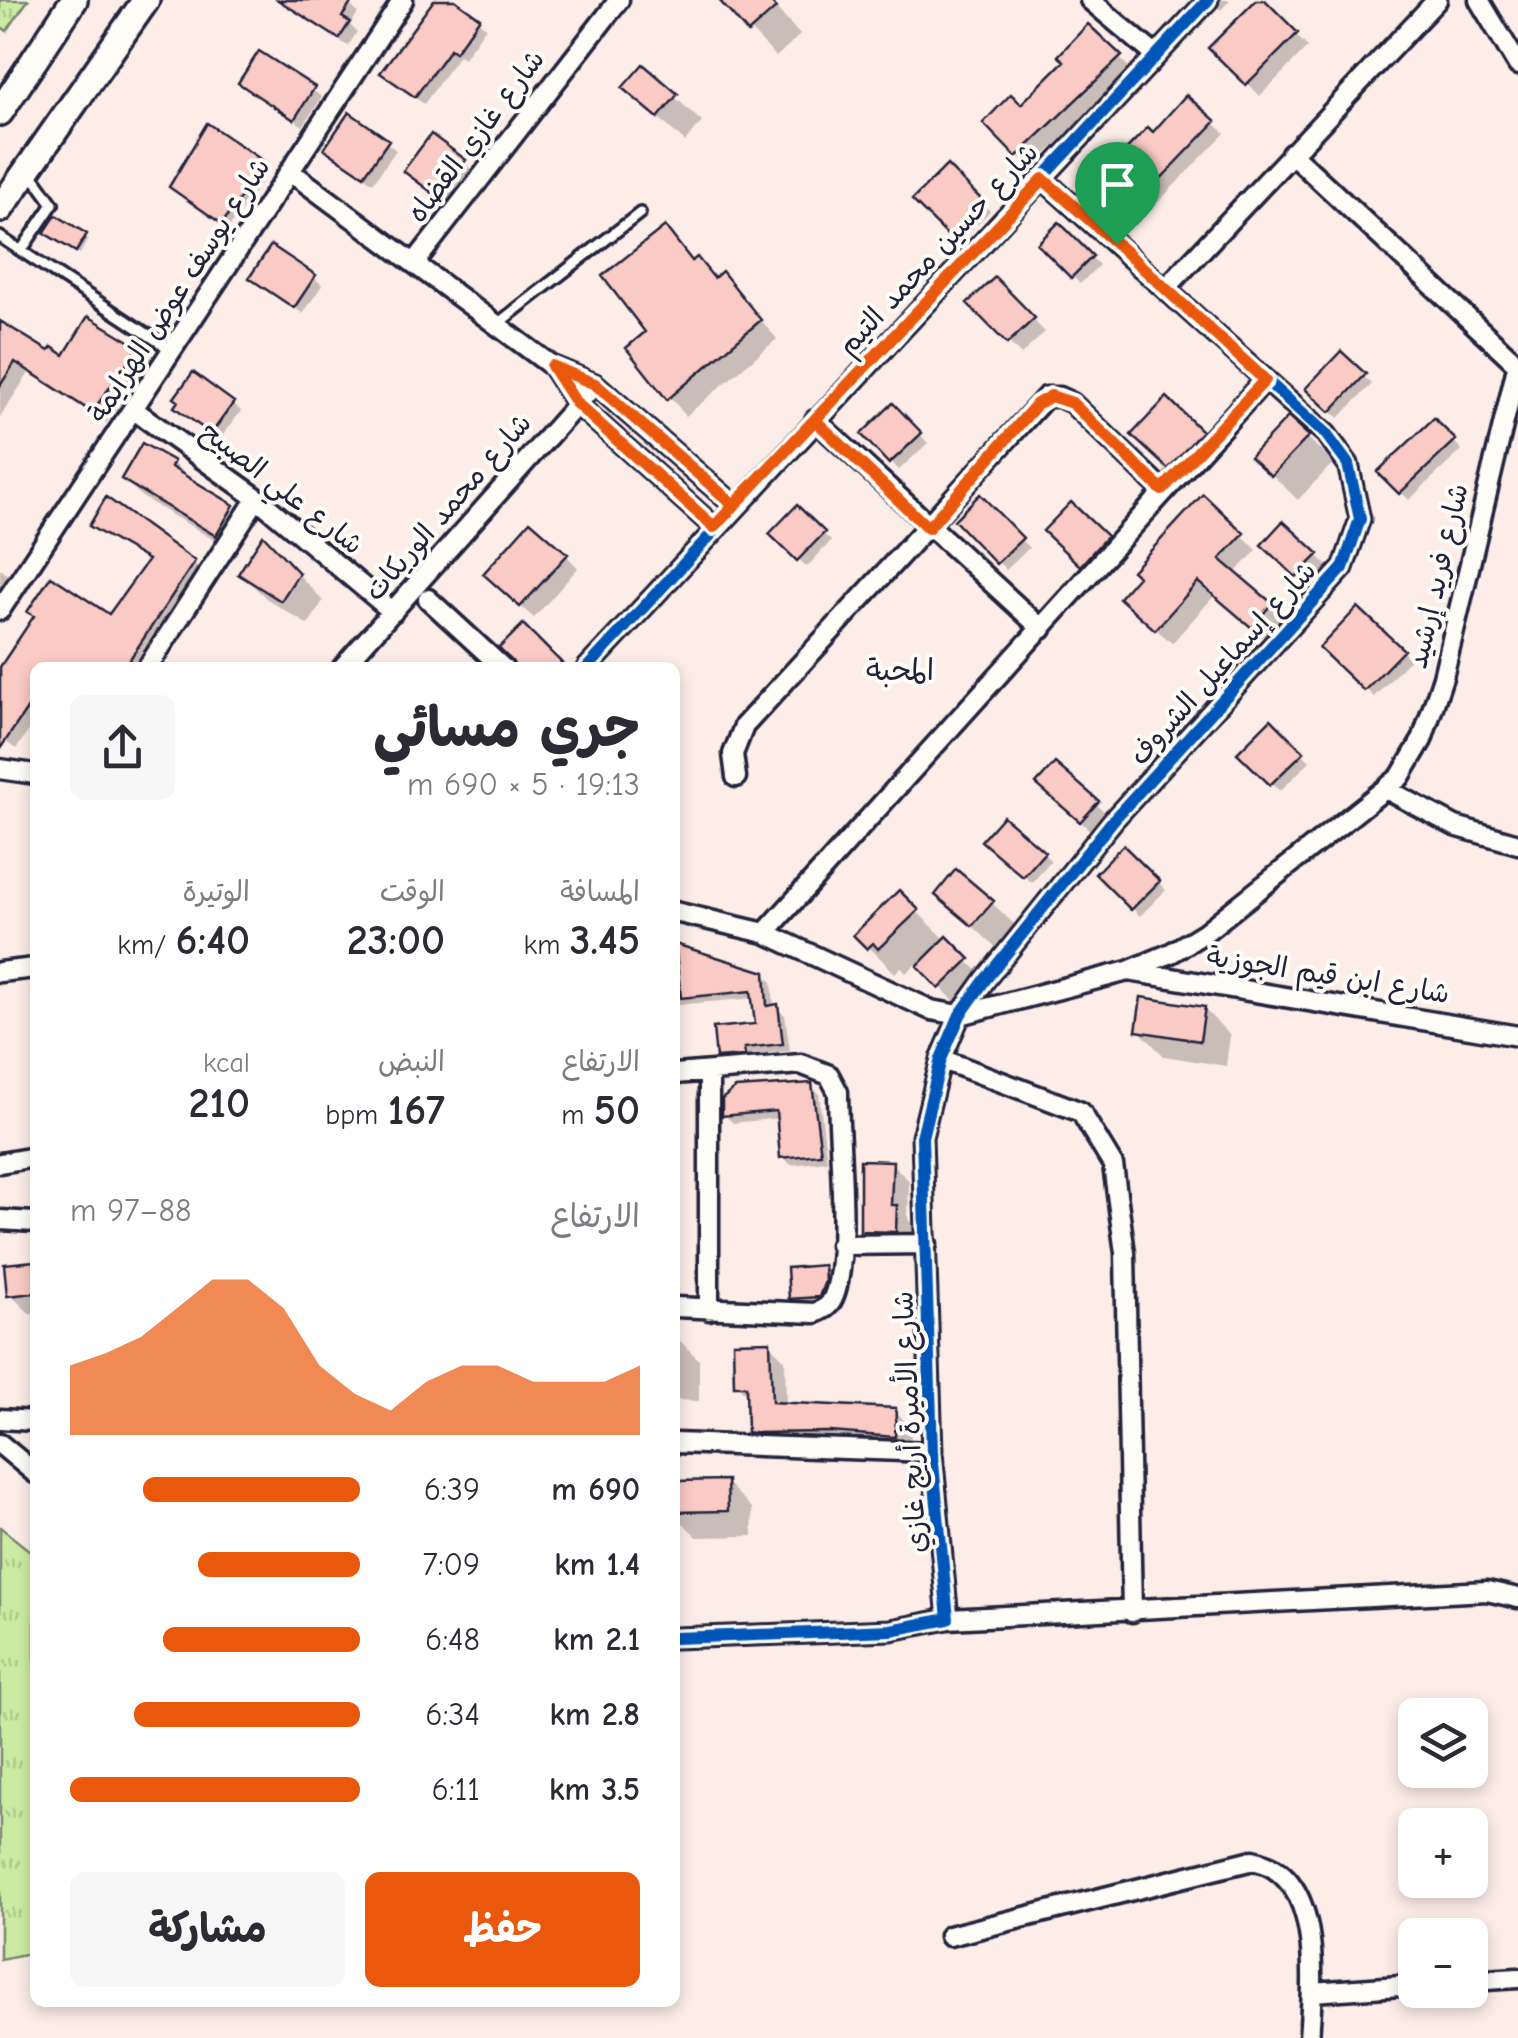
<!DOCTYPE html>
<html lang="ar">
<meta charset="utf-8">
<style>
body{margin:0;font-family:"Comic Neue","Playpen Sans Arabic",sans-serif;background:#f7f7f7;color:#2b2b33;direction:rtl;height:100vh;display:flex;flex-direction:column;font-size:38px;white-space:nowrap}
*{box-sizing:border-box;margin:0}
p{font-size:32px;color:#7c7c81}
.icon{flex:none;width:55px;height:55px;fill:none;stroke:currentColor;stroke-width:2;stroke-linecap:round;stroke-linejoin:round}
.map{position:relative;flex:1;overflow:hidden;direction:ltr}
.sheet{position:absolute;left:30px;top:662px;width:650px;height:1345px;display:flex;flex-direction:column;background:#fff;border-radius:15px;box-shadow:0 5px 15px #0003;direction:rtl}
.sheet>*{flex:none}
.buttons{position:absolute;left:1398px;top:1698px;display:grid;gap:20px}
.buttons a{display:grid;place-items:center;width:90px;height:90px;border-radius:15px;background:#fff;box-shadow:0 5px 15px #0003;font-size:50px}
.pin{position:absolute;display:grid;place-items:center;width:85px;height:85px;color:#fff;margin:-102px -42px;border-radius:50% 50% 50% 0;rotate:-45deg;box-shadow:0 0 10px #0007}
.pin .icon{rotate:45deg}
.round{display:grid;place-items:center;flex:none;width:105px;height:105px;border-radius:15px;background:#f7f7f7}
.overview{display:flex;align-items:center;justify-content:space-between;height:170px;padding:0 40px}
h1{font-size:55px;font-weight:700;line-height:75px}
.stats{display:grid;grid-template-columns:repeat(3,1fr);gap:15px;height:170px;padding:10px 40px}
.stats div{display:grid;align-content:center}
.stats b{font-size:42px;font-weight:700}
.stats small{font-size:28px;font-weight:400}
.stats p{font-size:28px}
.chart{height:280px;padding:20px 40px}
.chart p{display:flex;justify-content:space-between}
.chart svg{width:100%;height:180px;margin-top:10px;fill:#ea580c;opacity:.7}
.action{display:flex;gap:20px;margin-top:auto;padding:20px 40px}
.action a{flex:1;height:115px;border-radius:15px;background:#ea580c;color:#fff;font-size:40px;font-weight:700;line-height:115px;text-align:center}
.action a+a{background:#f7f7f7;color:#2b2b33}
ul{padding:0 40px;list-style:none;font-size:32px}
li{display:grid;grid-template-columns:160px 120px 1fr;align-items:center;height:75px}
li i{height:25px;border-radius:12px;background:#ea580c}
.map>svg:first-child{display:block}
.park{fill:url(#park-tufts);stroke:#76866f;stroke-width:2.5}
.shadow{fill:#0003}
.building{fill:#facac4;stroke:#22223b;stroke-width:2.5}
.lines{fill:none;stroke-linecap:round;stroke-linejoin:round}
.lane-casing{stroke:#22223b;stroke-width:16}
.street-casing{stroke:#22223b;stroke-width:25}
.secondary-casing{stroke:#22223b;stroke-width:32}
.lane{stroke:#fdfcf7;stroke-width:9}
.street{stroke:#fdfcf7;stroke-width:18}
.secondary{stroke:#fdfcf7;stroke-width:25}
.cycleway-casing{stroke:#fdfcf7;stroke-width:19}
.cycleway{stroke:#0057b8;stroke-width:12}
.route-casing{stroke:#fff;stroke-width:20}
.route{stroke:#ea580c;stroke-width:12}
.labels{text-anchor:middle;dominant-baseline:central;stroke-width:8;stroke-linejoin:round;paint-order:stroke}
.street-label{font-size:28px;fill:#22223b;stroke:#fdfcf7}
.neighbourhood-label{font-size:30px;fill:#22223b;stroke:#fdfcf7}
</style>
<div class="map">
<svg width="1518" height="2038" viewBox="0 0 1518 2038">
<defs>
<pattern id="park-tufts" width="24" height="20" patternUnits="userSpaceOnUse" patternTransform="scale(2.5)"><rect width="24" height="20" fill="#cbeba3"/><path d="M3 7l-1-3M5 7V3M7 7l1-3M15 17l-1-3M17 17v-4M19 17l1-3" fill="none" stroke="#aec98d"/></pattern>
</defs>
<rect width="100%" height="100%" fill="#fcede8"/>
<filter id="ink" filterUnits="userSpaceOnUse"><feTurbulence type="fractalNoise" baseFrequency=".01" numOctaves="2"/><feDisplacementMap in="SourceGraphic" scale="20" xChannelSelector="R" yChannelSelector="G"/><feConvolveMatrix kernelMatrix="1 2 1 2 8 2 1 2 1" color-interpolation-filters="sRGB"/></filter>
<g filter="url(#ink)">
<!-- park -->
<path class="park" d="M0,0h28l-21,31 -7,-5z
M0,1527l35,28v397l-35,7z"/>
<!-- shadow -->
<path class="shadow" d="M295,0h48l7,5 8,8 -8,12 7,7 -9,14 -49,-32 -8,-8z
M437,0h14l35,27 -22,31 -5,-3 -35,49 -33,-24z
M722,0h47l31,35 -24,22z
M1210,0h20l-9,10z
M1260,0l48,47 -48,49 -48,-48z
M1088,28l45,43 -102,97 -45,-45 35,-16 46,-46z
M260,54l62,43 -19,29 -62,-43z
M643,68l59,54 -17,20 -59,-54z
M1187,99l38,34 -90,93 -41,-40 59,-50z
M350,116l46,34 -23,33 -46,-34z
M464,162l8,8 -25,33 -33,-25z
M263,164l6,6 -40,58 -52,-35z
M947,168l43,43 -32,32 -43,-43z
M1059,226l40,39 -19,19 -39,-40z
M664,230l30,32 3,-2 19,19 6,-4 55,64 -91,77 -57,-68 20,-16z
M50,236h35l3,3 -8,15z
M252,277h62l8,8 -19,29z
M995,280l50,52 -24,23 -50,-52z
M89,319l61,43 -44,61 -77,-50 -29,44v-93l49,31 16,3z
M1341,354l31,30 -33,34 -31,-29z
M1167,401l41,39 -31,35 -42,-40z
M233,403l8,8 -21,29 -35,-25z
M893,406l35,37 -29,27 -35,-36z
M1434,421l28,29 -53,50 -28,-28z
M1308,438l25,25 -35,37 -44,-43z
M172,463l78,62 -16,27 -92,-55 -18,-18z
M980,498l49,50 -23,22 -49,-50z
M1071,505l43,40 -25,27 -43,-41z
M797,509l34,32 -24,26 -34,-33z
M92,526l101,36 10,10 -63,96h-105v54l-19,27 -16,-11v-68l110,-53 39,-55z
M1242,535l15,15 -23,24 52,46 -18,21 -53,-46 -43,48 -35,-30z
M566,555l12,13 -44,50 -36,-32z
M1317,555l26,26 -19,20 -33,-30z
M289,564l34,37 -15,24 -41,-26 -26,-25z
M0,568l20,19 -20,31z
M1358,610l52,49 -36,38 -51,-49z
M1271,723l39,38 -30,30 -39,-38z
M1055,766l68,63 -15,17 -42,-37z
M993,849l50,4 8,8 -19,22z
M1123,849l43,41 -26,26 -42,-42z
M899,894l86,84 -28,26 -40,-41 -11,10 -5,-6 -6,6 -38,-38z
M938,895l54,8 26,25 -19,22z
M675,947l89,27 8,8 2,26 11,7 5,36 -39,4 1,8 -25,2 -8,-8 39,-31 -3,-28 -80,7z
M1204,1009l26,26 -4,31 -62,-10 -26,-26z
M811,1085l8,9 8,67 -36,4 -8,-8 -3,-39 -47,5 -8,-8z
M892,1163l17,18 -1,38 6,6 -1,23 -33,-1 -18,-17z
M35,1264v50h-5l-20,-20z
M823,1268l8,8 -4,28 -27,2 -8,-8z
M675,1336l24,24v41l-24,-1z
M769,1344l16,16 1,45 109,6 16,16 -1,25 -145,-4 -16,-17v-34l-12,-12z
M726,1482l26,26 1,28 -56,1 -22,-22v-31z"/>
<!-- building -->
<path class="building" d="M278,0h75l-11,17 8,5 -11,17z
M434,0h21l25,18 -25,34 -5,-3 -35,48 -35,-24z
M719,0h50l7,8 -28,25z
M1256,0h9l33,33 -52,52 -38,-37z
M1088,24l34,32 -106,101 -33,-34 28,-29 10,10 43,-43 -6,-5z
M259,51l56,36 -21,33 -56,-37z
M643,64l35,30 -20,24 -36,-30z
M1186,95l30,26 -93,97 -33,-32 58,-59 5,5z
M349,112l40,28 -25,36 -40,-27z
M207,123l58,39 -43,62 -53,-37z
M431,134l35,26 -28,37 -35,-26z
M947,165l37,37 -35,35 -37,-37z
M56,215l31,19 -11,18 -32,-19z
M1059,222l34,34 -22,22 -34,-34z
M665,226l27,35 5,-4 17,21 8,-7 39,49 -94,80 -41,-52 19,-16 -43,-56z
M271,245l45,30 -22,33 -45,-30z
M995,277l40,41 -28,26 -40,-41z
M88,316l51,31 -47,65 -77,-50 -15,24v-65l49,30 3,-4 12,8z
M1341,351l25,23 -36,38 -25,-23z
M193,372l41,30 -23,32 -37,-27 4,-6 -4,-3z
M1167,397l35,34 -34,38 -37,-34z
M893,403l29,30 -33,31 -28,-30z
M1288,417l21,19 -38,40 -21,-19z
M1434,418l22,22 -57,54 -22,-22z
M142,443l32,18 -3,6 63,38 -18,31 -95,-57z
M980,494l43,44 -27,26 -42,-44z
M1203,494l41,39 -24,26 52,44 -20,25 -54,-46 -43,48 -36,-32 19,-22 -6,-5z
M106,497l89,64 -71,107h-89v29l-35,52v-82l34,-51 -7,-4 24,-36 58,38 39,-54 -59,-34z
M1071,502l36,34 -27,30 -37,-35z
M797,505l28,27 -28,29 -28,-27z
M530,521l38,33 -48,53 -37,-33z
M1283,521l36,33 -23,23 -35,-32z
M263,535l36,38 -18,28 -43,-27z
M1358,607l46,43 -40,41 -45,-43z
M523,624l44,44h-52l-16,-20z
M1271,719l33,33 -34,33 -33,-32z
M1055,763l44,38 -19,21 -44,-38z
M1003,816l42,36 -22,25 -42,-36z
M1123,845l37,36 -29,29 -36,-36z
M956,869l38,32 -22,25 -37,-31z
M899,890l20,20 -41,39 -5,-6 -6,6 -14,-14z
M947,936l23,23 -31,30 -22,-23z
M675,944l90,28 2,34 11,-2 5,40 -39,4 1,8 -29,2 -3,-30 42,-4 -4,-33 -70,7z
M1141,997l64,10 -5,34 -64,-10z
M812,1083l9,71 -41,4 -4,-47 -54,5v-17l13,-11z
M860,1160l33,1 -2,44h6l-1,27 -36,-1z
M35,1261v32l-28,3 -3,-32z
M824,1265l1,16 -6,16 -30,2 -2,-31z
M770,1341l2,61 124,6 -1,29 -65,-5 -83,1 -1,-47h-12l-1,-44z
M727,1480l1,31 -53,1v-31z"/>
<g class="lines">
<defs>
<path id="lane" d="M0,237l173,114
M21,251l32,-47 -24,-33
M496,325l144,-112"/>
<path id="street" d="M1090,0l65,55
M1479,0l39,65
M1291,153l227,212
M291,172l261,194 43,18 139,121
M416,261l203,-261
M1167,287l270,-287
M553,367l23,36 138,124
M134,410l123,88 136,114
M815,420l227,209
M428,599l75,69
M0,610l403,-610
M147,668l110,-170
M342,668l253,-284
M587,668l621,-668
M0,769l35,5
M736,777l-3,-23 11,-28 302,-329h13l13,6 90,87
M1388,790l67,36 63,18
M675,912l90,21 166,77 29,5 168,-44 43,-18 33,-20 196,-156 22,-37 21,-63 75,-314
M765,933l500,-553
M1129,971l389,65
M0,972l35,-4
M941,1059l140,53 32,53 12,88 7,359
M675,1074l126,-10 28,11 9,17c0,48 13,167 -5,206 -4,9 -9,11 -18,15l-140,-6
M0,1163l35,-6
M0,1220l35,2
M840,1245l87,-1
M709,1310v-238
M0,1419l35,2
M675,1443l257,9
M0,1444l35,29
M948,1619l539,-28 31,7
M675,1638l216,-8 57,-11 -16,-167 -10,-315 19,-78 19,-44 25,-35 129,-161 229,-251 17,-49 -12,-55 -22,-30 -283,-255
M949,1936l304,-76c71,15 60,122 56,178
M1470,1981l48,-3
M1312,1992l103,-7"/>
<path id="secondary" d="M0,112l74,-112
M0,209l146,-209"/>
</defs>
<!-- lane casing -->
<use href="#lane" class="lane-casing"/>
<!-- street casing -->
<use href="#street" class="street-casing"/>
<!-- secondary casing -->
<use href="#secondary" class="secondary-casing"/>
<!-- lane -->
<use href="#lane" class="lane"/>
<!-- street -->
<use href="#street" class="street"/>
<!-- secondary -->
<use href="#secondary" class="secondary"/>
<defs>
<path id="cycleway" d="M587,668l621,-668
M675,1638l216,-8 57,-11 -16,-167 -10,-315 19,-78 19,-44 25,-35 129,-161 229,-251 17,-49 -12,-55 -22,-30 -283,-255"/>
</defs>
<!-- cycleway casing -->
<use href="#cycleway" class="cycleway-casing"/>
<!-- cycleway -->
<use href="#cycleway" class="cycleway"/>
</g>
</g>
<g class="lines" filter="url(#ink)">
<defs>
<path id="route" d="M1117,244l-74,-65 -309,326 -139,-121 -43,-18 24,37 138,124 101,-107 113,108 109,-124 14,-8 21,7 90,87 103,-110 -148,-136"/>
</defs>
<!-- route casing -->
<use href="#route" class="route-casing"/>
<!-- route -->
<use href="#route" class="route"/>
</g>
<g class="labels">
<!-- street labels -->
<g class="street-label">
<text transform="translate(476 136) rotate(-53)">شارع غازي القضاه</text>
<text transform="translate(938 249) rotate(-47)">شارع حسين محمد التيم</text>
<text transform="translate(179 290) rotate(-57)">شارع يوسف عوض الهزايمة</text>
<text transform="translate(282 488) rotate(38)">شارع علي الصبيح</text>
<text transform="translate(448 507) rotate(-49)">شارع محمد الوريكات</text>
<text transform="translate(1438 576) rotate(-77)">شارع فريد إرشيد</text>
<text transform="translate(1223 663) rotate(-48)">شارع إسماعيل الشروف</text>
<text transform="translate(1328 975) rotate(9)">شارع ابن قيم الجوزية</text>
<text transform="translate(910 1422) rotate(-93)">شارع الأميرة أريج غازي</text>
</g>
<!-- neighbourhood labels -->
<g class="neighbourhood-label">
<text x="900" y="670">المحبة</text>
</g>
</g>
</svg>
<div class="buttons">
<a><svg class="icon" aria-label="layers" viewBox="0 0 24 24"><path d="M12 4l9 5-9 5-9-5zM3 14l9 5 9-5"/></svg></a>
<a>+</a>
<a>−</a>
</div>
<div class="pin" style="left:1117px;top:244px;background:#1e9e55"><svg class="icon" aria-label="arrive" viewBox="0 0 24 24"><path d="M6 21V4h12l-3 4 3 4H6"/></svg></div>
<section class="sheet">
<div class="overview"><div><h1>جري مسائي</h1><p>19:13 · 5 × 690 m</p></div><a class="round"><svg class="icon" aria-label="share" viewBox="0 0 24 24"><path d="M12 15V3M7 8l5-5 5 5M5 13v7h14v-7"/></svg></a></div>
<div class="stats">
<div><p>المسافة</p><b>3.45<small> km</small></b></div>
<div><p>الوقت</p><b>23:00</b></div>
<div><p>الوتيرة</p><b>6:40<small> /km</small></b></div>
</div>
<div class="stats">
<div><p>الارتفاع</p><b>50<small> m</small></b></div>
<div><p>النبض</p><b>167<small> bpm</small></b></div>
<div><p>kcal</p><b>210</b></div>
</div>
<div class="chart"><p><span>الارتفاع</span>88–97 m</p>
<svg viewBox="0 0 160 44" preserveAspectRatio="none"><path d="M0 44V27L10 24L20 20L30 13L40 6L50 6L60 13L70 27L80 34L90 38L100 31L110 27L120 27L130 31L140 31L150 31L160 27V44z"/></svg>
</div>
<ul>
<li><b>690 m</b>6:39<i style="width:75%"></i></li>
<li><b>1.4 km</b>7:09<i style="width:56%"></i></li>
<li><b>2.1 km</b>6:48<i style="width:68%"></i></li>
<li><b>2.8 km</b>6:34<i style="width:78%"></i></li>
<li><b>3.5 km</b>6:11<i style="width:100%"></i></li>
</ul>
<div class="action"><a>حفظ</a><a>مشاركة</a></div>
</section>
</div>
